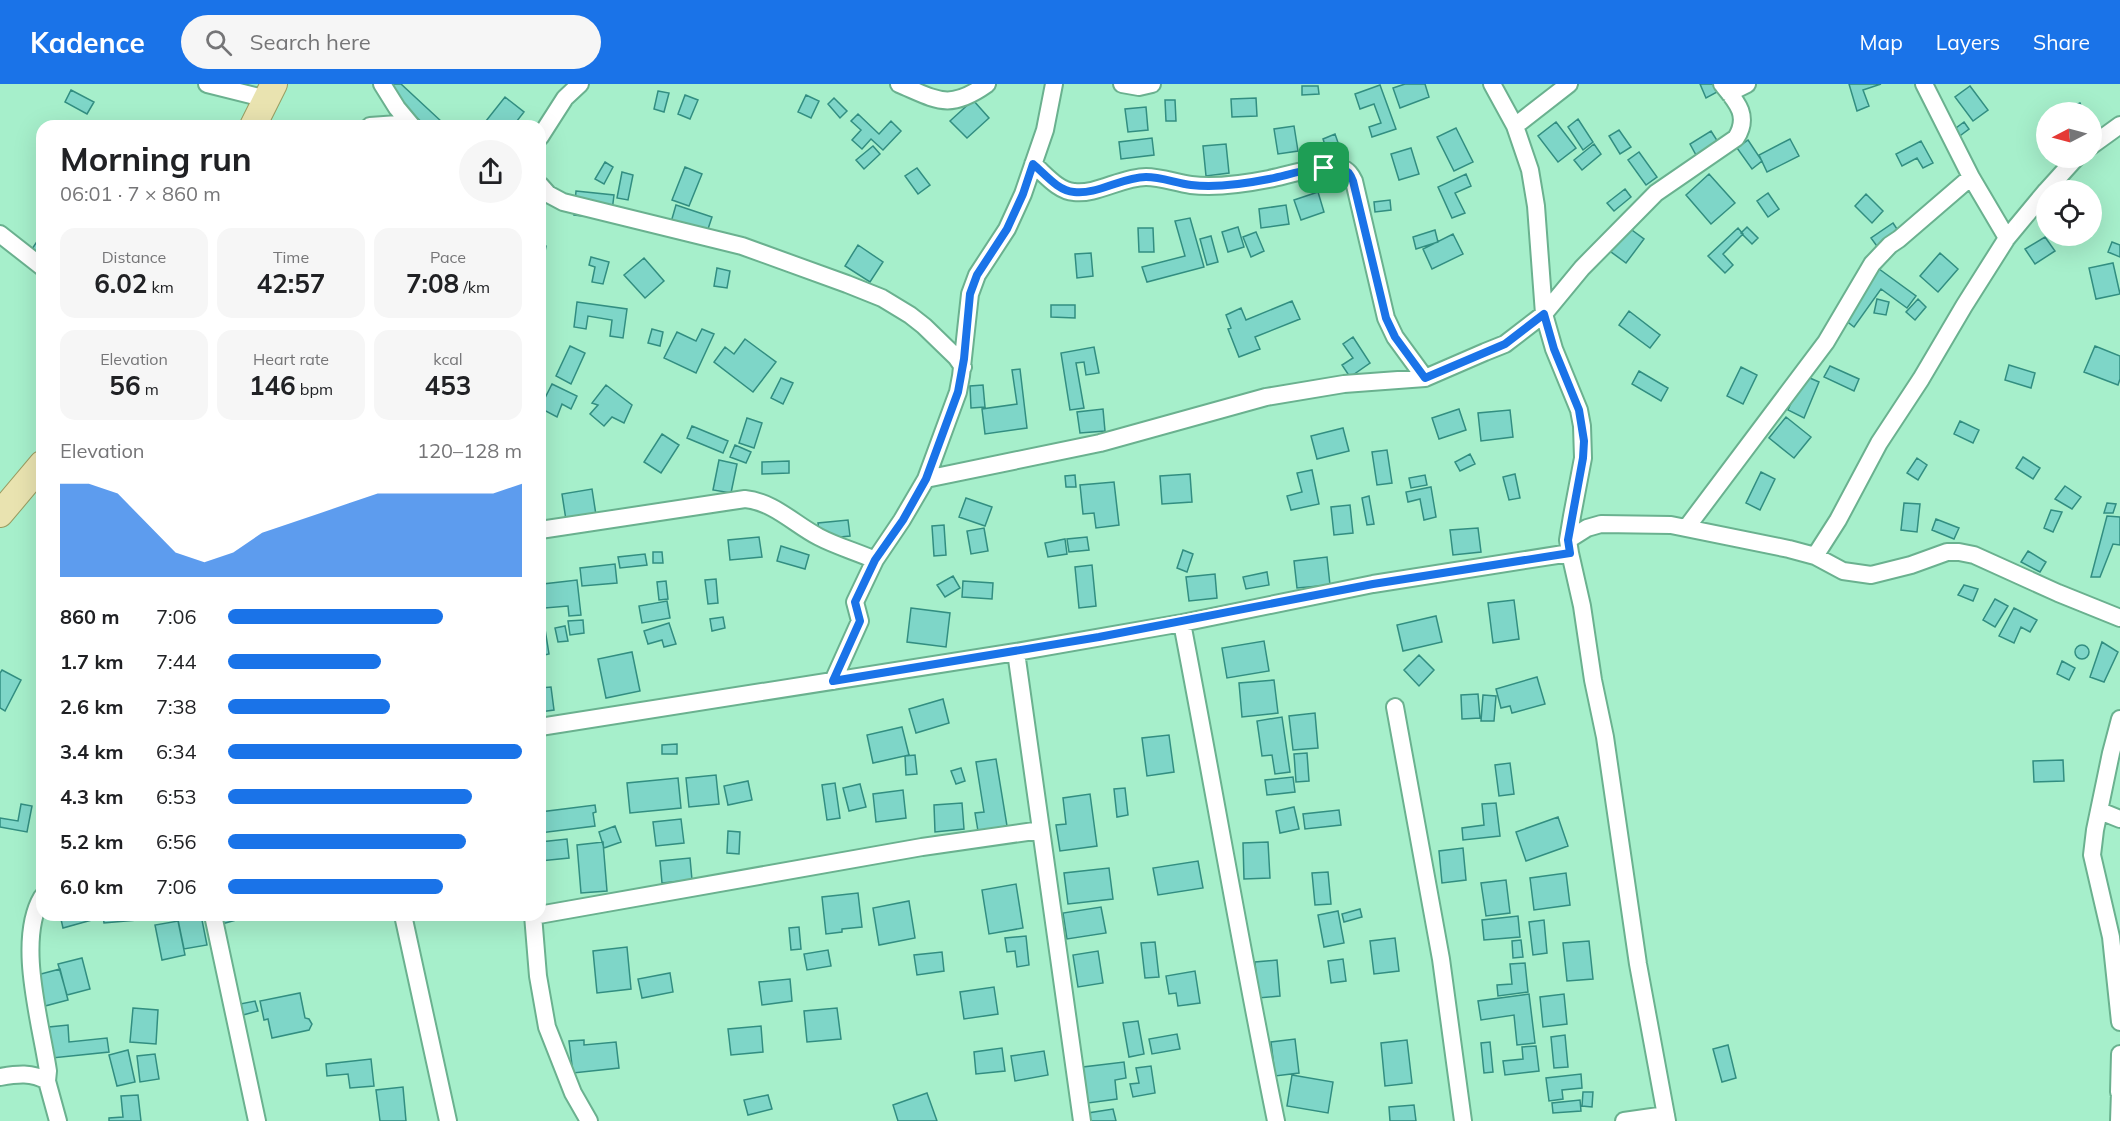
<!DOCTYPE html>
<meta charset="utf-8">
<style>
body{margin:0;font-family:Mulish,sans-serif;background:#f6f6f6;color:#202124;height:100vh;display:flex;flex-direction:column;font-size:22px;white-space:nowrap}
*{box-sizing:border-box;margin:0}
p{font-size:20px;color:#757577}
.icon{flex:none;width:33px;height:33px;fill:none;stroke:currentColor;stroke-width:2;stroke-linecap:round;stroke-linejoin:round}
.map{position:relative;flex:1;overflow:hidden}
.panel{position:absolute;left:36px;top:36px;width:510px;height:801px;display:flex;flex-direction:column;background:#fff;border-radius:18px;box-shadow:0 6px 24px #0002}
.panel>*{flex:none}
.needle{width:39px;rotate:264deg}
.controls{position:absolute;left:2036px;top:18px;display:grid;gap:12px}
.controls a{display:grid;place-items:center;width:66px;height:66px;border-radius:50%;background:#fff;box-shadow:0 6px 24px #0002;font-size:30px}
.pin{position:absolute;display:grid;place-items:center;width:51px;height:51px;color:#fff;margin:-26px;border-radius:12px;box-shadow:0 3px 9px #0006}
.round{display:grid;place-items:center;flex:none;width:63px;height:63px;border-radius:32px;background:#f6f6f6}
.head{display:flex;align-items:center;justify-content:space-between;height:102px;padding:0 24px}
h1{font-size:33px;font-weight:700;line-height:45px}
.stats{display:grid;grid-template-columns:repeat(3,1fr);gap:9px;height:102px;padding:6px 24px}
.stats div{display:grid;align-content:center;border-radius:15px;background:#f6f6f6;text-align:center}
.stats b{font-size:26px;font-weight:700}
.stats small{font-size:16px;font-weight:400}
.stats p{font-size:16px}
.chart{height:168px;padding:12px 24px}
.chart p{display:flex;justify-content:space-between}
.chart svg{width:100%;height:108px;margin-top:6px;fill:#1a73e8;opacity:.7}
ul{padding:0 24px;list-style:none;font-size:20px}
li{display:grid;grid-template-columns:96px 72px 1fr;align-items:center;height:45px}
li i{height:15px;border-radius:8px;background:#1a73e8}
header{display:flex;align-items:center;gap:36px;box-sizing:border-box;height:84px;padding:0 30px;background:#1a73e8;color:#fff}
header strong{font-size:28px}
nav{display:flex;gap:33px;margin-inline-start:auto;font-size:21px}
.search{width:420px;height:54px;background:#f6f6f6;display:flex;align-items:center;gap:15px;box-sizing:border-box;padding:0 21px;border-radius:33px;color:#757577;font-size:22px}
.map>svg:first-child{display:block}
.building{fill:#7ed6c8;stroke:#328e81;stroke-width:1.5}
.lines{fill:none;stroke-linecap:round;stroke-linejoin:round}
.minor-casing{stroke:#6ab18f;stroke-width:20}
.primary-casing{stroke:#999c61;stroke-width:28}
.minor{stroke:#fff;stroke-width:16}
.primary{stroke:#e9e3b0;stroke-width:26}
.route-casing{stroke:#fff;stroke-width:12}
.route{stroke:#1a73e8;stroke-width:8}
</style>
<header>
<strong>Kadence</strong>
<div class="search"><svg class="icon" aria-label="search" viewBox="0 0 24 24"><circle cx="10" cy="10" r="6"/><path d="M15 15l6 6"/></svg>Search here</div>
<nav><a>Map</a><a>Layers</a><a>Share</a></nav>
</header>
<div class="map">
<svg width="2120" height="1037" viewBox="0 0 2120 1037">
<rect width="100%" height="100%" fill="#a6efcb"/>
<!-- building -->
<path class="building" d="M388,0h13l41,38 -3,4h-13l-42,-38z
M1405,0h20l4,13 -29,11 -7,-20z
M1700,0h16l3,7 -13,7z
M1849,0h32l-18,6 6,16 -12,5z
M1380,1l16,44 -24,8 -3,-10 12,-4 -7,-19 -14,5 -5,-15z
M1302,2h16l1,8 -17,1z
M1970,2l18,24 -15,11 -18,-24z
M71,6l23,12 -7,12 -22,-12z
M658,7l11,2 -5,19 -10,-3z
M685,11l13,5 -8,19 -12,-5z
M806,11l13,6 -8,17 -13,-6z
M505,13l19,15 -11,14h-31z
M834,14l13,13 -7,7 -12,-14z
M1256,14l1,18 -25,1 -1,-18z
M973,16l16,18 -22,20 -17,-17z
M1165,16h10l1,21h-10z
M2080,19l4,9h-17l-1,-3z
M1146,23l2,23 -20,2 -3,-23z
M858,30l21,20 12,-13 10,10 -18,19 -12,-11 -9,10 -10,-9 9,-10 -10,-9z
M1578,35l15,23 -10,8 -15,-23z
M1556,38l20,26 -18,14 -20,-26z
M1964,38l5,7 -12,9 -5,-7z
M1294,42l4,25 -20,3 -4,-25z
M1456,44l17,34 -19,9 -17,-34z
M1619,46l12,17 -11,7 -11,-18z
M1711,47l7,11 -22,13 -6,-11z
M1335,50l7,20 -27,10 -5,-13 15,-6 -2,-6z
M1152,54l2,17 -33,4 -2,-17z
M1790,55l9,17 -32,16 -8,-17z
M1748,56l14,21 -10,8 -15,-21z
M1921,57l12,22 -10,5 -6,-10 -15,8 -6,-12z
M1226,60l3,29 -23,3 -3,-30z
M1594,60l7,10 -19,16 -8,-10z
M873,62l7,8 -16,15 -8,-9z
M1411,64l8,26 -20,6 -8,-26z
M1639,68l18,25 -11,8 -18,-25z
M605,78l8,5 -9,17 -9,-5z
M685,83l17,7 -13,32 -17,-6z
M917,84l13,17 -12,9 -13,-18z
M622,88l11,3 -5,25 -11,-2z
M1466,90l5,12 -16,7 10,20 -13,5 -14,-31z
M1709,90l26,29 -24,21 -25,-29z
M1625,105l6,8 -17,14 -7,-8z
M576,107l38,4 -3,24 -37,-4z
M1318,108l6,20 -23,8 -7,-20z
M1768,109l11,16 -11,8 -11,-16z
M1866,110l17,17 -11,12 -17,-17z
M1390,116l1,10 -16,2 -1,-10z
M676,121l36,12 -8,24 -35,-12z
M1286,121l3,19 -28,4 -2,-19z
M1190,134l14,49 -57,15 -5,-15 43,-11 -10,-35z
M1893,139l8,12 -22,14 -8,-11z
M1625,141l19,14 -18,24 -19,-14z
M1238,143l6,20 -16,5 -6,-20z
M1747,143l11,11 -6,6 -11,-11z
M1138,144h15l1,24h-15z
M1738,144l5,6 -20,20 10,11 -8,8 -17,-17z
M1435,146l3,12 -22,7 -3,-12z
M1256,148l8,19 -13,6 -8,-20z
M42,150v24l-18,3z
M1453,150l10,20 -31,15 -9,-20z
M1211,152l7,26 -11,3 -7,-26z
M2045,153l10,14 -20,13 -10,-15z
M2112,158l8,3v12l-12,-5z
M540,161l6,1 -6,34z
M858,161l25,17 -13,20 -25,-16z
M1091,169l2,23 -16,2 -2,-24z
M1940,169l18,16 -20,23 -18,-16z
M591,173l18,5 -6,22 -11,-2 3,-15 -6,-2z
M644,174l20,23 -19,17 -21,-23z
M2113,179l7,31 -24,5 -7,-31z
M1875,182l41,30 -9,12 -26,-19 -27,38 -14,-11z
M717,184l13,3 -3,17 -13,-2z
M1877,215l12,3 -3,13 -12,-2z
M1918,215l8,8 -11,13 -9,-8z
M1292,217l8,18 -45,18 5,12 -21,8 -11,-28 3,-1 -5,-13 15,-7 5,12z
M577,218l50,7 -4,29 -13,-2 2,-16 -24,-4 -2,13 -12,-2z
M1051,221h24v13l-24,-1z
M1629,227l31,24 -10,13 -31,-23z
M652,245l11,3 -3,14 -12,-3z
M702,245l12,5 -18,39 -32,-15 13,-26 19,9z
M1353,253l17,26 -20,14 -8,-12 11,-7 -10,-14z
M745,255l31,23 -23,30 -39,-30 11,-15 9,7z
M570,262l15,7 -14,31 -15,-8z
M2095,262l25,10v23l-2,6 -34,-13z
M1094,263l5,26 -13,2 -2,-13 -8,1 8,45 -14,2 -9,-57z
M2009,281l26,8 -4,15 -26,-8z
M1830,282l29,13 -5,12 -30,-14z
M1741,283l16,8 -14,29 -16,-8z
M1020,285l7,59 -42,6 -3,-25 35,-5 -5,-34z
M1639,287l29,17 -7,13 -29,-17z
M1803,291l16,7 -15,36 -16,-8z
M781,294l12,5 -10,21 -12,-6z
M552,300l25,12 -6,13 -9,-5 -5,13 -17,-9z
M606,301l26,20 -8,18 -12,-6 -8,9 -14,-12 8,-9 -6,-2z
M983,301l2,22 -14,1 -1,-22z
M1103,325l2,22 -25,2 -3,-21z
M1459,325l7,21 -27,9 -7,-21z
M1510,326l3,27 -32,4 -3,-28z
M1786,333l25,20 -17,21 -25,-20z
M747,334l15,5 -8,25 -15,-5z
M1960,337l19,9 -6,13 -19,-9z
M692,342l36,15 -5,12 -36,-15z
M1343,344l6,23 -32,8 -6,-23z
M662,350l17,11 -18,28 -17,-11z
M735,361l16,7 -5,11 -16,-6z
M1387,366l5,33 -15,2 -5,-33z
M1470,370l5,10 -15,7 -5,-9z
M2023,373l17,11 -7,11 -17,-11z
M1917,374l10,7 -9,15 -11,-7z
M719,376l18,4 -6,29 -18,-3z
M789,377v12l-27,1v-12z
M1312,386l7,34 -28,6 -4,-14 15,-4 -5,-19z
M1761,388l14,7 -15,31 -14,-7z
M1190,390l2,28 -30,2 -2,-28z
M1515,390l5,24 -11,2 -6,-23z
M1075,391l1,12h-10l-1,-11z
M1425,391l2,10 -16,3 -2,-10z
M1114,398l5,43 -23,3 -2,-15 -11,1 -3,-29z
M2065,402l16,11 -9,12 -17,-10z
M1431,403l5,30 -12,3 -4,-21 -12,3 -2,-10z
M592,405l4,26 -30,5 -4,-26z
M1369,412l5,28 -7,1 -5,-27z
M966,414l26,9 -7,19 -26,-9z
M1904,419l16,1 -3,28 -16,-2z
M2107,419l9,1 -3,9h-9z
M1350,421l3,28 -19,2 -3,-28z
M2051,426l11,2 -9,20 -9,-4z
M2107,432l13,1v28l-7,-1 -13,33h-9z
M1936,435l23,9 -5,11 -22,-9z
M848,436l2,16 -30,3 -2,-16z
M944,441l2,30 -12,1 -2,-30z
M984,444l4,23 -17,3 -4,-23z
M1478,444l3,24 -28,3 -3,-25z
M759,453l3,20 -32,3 -2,-20z
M1087,453l2,13 -20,2 -2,-13z
M1065,455l2,15 -19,3 -3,-14z
M781,462l28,9 -4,14 -28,-8z
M1183,466l10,4 -6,18 -10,-4z
M2028,467l18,11 -6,10 -19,-10z
M653,468h9l1,11h-10z
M645,470l2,11 -27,3 -2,-11z
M1327,473l3,28 -33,3 -3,-27z
M615,480l2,19 -35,3 -2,-18z
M1092,481l4,41 -17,2 -4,-41z
M1267,488l2,13 -23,4 -3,-12z
M1215,490l2,24 -28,3 -3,-24z
M953,492l7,12 -15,9 -8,-12z
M716,495l2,24 -10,1 -3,-24z
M577,496l4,35 -12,1 -1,-10 -23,2 -2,-24z
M666,497l2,18 -9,1 -2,-18z
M963,497l30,2 -1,16 -30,-2z
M1964,501l14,4 -5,12 -15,-6z
M540,514l9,56 -9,2z
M1995,515l13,7 -13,21 -12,-7z
M1514,516l5,39 -26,4 -5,-40z
M667,517l3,17 -28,5 -3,-17z
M911,524l39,5 -4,34 -39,-5z
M2014,524l23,12 -7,12 -9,-5 -7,16 -15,-7z
M1436,532l6,26 -39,9 -6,-26z
M723,533l2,11 -13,3 -2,-12z
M583,536l1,13 -14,2 -2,-14z
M669,539l7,21 -12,3 -2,-7 -14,4 -4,-13z
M565,542l3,15 -10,1 -3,-14z
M1264,557l5,30 -42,7 -5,-30z
M2102,558l16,10 -14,30 -14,-5z
M2075 568a7 7 0 1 1 14 0a7 7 0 1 1-14 0Z
M632,568l8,39 -34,7 -8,-39z
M1419,571l15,15 -15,16 -15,-16z
M2062,577l13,7 -6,12 -12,-6z
M2,586l19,10 -16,31 -5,-3v-35z
M1537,593l8,27 -33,9 -2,-7 -9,2 -5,-19z
M1274,596l4,33 -36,4 -3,-34z
M551,603l3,23 -14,2v-24z
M1478,610l2,24 -18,1 -1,-24z
M1483,611l13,1 -2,25h-13z
M943,615l6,24 -33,10 -7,-24z
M1315,629l3,35 -25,2 -4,-34z
M1282,633l8,55 -15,2 -3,-19 -10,1 -5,-35z
M902,643l7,28 -36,8 -6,-28z
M1169,651l5,37 -27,4 -5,-38z
M677,660v10h-15v-9z
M1307,669l2,28 -13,1 -2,-28z
M915,671l2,19 -11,1 -1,-19z
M996,675l11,67 -29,5 -3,-18 9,-1 -8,-50z
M2063,676l1,21 -30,1 -1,-21z
M1510,679l4,31 -15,2 -4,-31z
M961,684l4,13 -9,3 -5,-13z
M716,691l3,29 -30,3 -3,-29z
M1293,693l2,15 -28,3 -2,-15z
M678,694l3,30 -51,5 -3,-30z
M748,697l4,19 -24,5 -4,-19z
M835,699l5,35 -13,2 -5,-35z
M860,700l6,23 -17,4 -6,-23z
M1125,704l3,27 -11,2 -3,-28z
M903,706l3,28 -30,4 -3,-28z
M1090,710l7,52 -37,5 -4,-26 10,-1 -3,-26z
M962,719l2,26 -29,3 -1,-27z
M1496,719l4,33 -37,4 -1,-12 22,-3 -2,-21z
M21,720l11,2 -5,26 -27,-5v-9l18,3z
M595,721l1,7 -3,1 2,13 -55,7v-21z
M1294,723l5,22 -19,4 -4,-22z
M1339,726l2,15 -36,4 -2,-15z
M1558,733l10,29 -42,15 -10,-29z
M681,735l3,24 -28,3 -3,-24z
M615,742l6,16 -17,6 -5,-16z
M728,747l12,1 -1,22 -12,-1z
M567,755l2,19 -29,3v-19z
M603,758l4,49 -26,2 -4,-48z
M1268,758l2,36 -26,1 -1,-36z
M1463,764l3,32 -24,3 -3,-32z
M690,774l2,22 -30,3 -2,-22z
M1198,777l5,27 -45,7 -5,-27z
M1109,784l4,31 -45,5 -4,-31z
M1328,788l3,32 -16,1 -3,-32z
M1566,789l4,32 -36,5 -4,-32z
M1506,796l4,33 -24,3 -5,-33z
M1016,800l7,44 -34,6 -7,-44z
M858,809l4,34 -20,2v3l-16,2 -4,-37z
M909,817l6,37 -36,7 -6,-37z
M1101,823l5,26 -39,6 -4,-26z
M1360,825l2,8 -18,5 -2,-8z
M1338,827l6,32 -20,4 -6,-32z
M60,831h38l1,3 -36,10z
M103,831h34v5l-33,3z
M177,831h24l6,30 -23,4z
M216,831h23l1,4 -22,6z
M1518,832l2,21 -36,3 -2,-20z
M1544,836l3,33 -14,2 -4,-33z
M178,837l7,34 -23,5 -7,-35z
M799,843l2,22 -10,1 -2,-22z
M1026,852l3,29 -12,2 -2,-16 -8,1 -2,-14z
M1395,854l4,33 -25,3 -4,-33z
M1521,856l2,17 -10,1 -1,-17z
M1589,857l4,38 -26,2 -4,-38z
M1155,858l4,35 -14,1 -4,-35z
M627,863l4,42 -34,4 -4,-42z
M828,866l3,16 -24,4 -3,-16z
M1098,867l5,32 -25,4 -5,-32z
M942,868l2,19 -27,4 -3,-20z
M82,874l8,31 -23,6 -9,-31z
M1343,875l3,22 -15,2 -3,-22z
M1277,876l3,36 -22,2 -3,-36z
M1525,879l3,29 -30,4 -1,-11 15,-1 -2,-20z
M60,885l8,31 -23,6 -8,-31z
M1195,887l5,32 -22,3 -2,-13 -7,1 -3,-18z
M670,889l3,19 -31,6 -4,-19z
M790,895l2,22 -30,4 -3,-23z
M994,903l4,27 -34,5 -4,-27z
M300,909l5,25 4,1 3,5 -3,6 -37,8 -4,-19 -4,1 -4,-19z
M1529,910l6,49 -18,2 -3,-30 -33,5 -3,-19z
M1564,910l3,30 -24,3 -3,-30z
M255,917l3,10 -15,4 -3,-11z
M133,924l25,2 -2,34 -26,-2z
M837,924l4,31 -34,3 -3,-31z
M1138,937l6,33 -15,3 -6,-34z
M68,941l1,17 38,-4 2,14 -57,6 -3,-31z
M761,942l2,26 -32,3 -3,-26z
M1177,950l3,15 -28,5 -3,-15z
M1565,951l3,32 -14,1 -3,-31z
M1295,955l4,34 -24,3 -4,-34z
M584,956v5l32,-3 3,26 -46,5 -4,-32z
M1407,956l5,43 -27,3 -4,-43z
M1490,958l3,30 -9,1 -3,-30z
M1728,961l8,33 -14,4 -9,-33z
M1536,962l3,25 -34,4 -2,-14 20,-2 -1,-12z
M1002,964l3,23 -29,3 -2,-22z
M128,966l7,32 -18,4 -8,-31z
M1044,967l4,24 -33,6 -4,-25z
M155,970l4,25 -19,3 -3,-26z
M371,975l3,27 -24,2 -2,-14 -21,2 -1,-12z
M1124,978l2,16 -11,2 2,19 -29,4 -5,-36z
M1151,982l4,27 -22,4 -3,-13 9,-1 -3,-15z
M1581,990l1,14 -20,2 1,9 -14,2 -3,-23z
M1292,991l41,7 -5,31 -41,-7z
M403,1003l3,34h-26l-4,-31z
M1583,1008h10l-1,15 -10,-1z
M927,1009l10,28h-39l-5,-16z
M138,1011l3,26h-32v-3l14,-1 -2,-21z
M768,1011l4,14 -24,6 -4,-15z
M1580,1016l1,11 -28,2 -1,-10z
M1414,1021l2,16h-26l-1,-14z
M1113,1025l3,12h-27l-1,-8z"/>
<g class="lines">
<defs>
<path id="minor" d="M207,0l60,15
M382,0l15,24 15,18
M899,0c38,16 50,27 88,0
M1122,0l17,3 13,-3
M1492,0l23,42 15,44 6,36 8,108 10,35 25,61 3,16 1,32 -11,58 -4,24 2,13 12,53 11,74 12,57 33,227 29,157
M1924,0l47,93 36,61
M1729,9l18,-9
M370,42l28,-2 12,2
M1515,42l54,-42
M540,53l25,-39 15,-14
M2091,62l29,-21
M1033,80c12,10 25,27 41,28 22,3 48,-15 72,-15 15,0 30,6 45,8 26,3 53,-1 78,-6 20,-4 52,-15 72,-11 7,2 10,7 13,13l32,137 9,19 30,41
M540,101l8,9 15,8 179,44 105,38 35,14 28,17 14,11 32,31 7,10
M2047,106l29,-32
M0,150l42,33
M926,395l174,-36 166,-46 78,-13 81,-6 60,-26 20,-8 39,-30 38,-46 74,-75 80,-55c14,-22 1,-36 -14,-54
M1687,443l139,-185 46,-78 18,-19 9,-6 72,-62
M540,446l205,-31c29,3 49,25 74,38 17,9 38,15 56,23
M1568,456l19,-12 14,-4 70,1 118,24 26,7 28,15 28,4 40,-10 36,-13h12l15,3 84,38 62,25
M1815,472l23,-36 41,-77 42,-64 43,-73 43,-68 39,-47
M1182,539c32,166 60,332 94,498
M1016,568l66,469
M833,597l27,-60 -5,-19 20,-42 27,-40 24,-41 32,-87 3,-16 9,-82 7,-19 30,-46 16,-35 22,-64 9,-46
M1395,623l46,252 22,162
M2120,635l-9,34 -16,77 -3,25 19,82 9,85
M540,643l476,-75 166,-29 191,-39 197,-31
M2100,727l20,8
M42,813c-26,44 -1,126 6,174l-1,10
M213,831l44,206
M403,831l45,206
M533,831l5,61 9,51 26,66 16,28
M533,832l389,-69 119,-17
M0,993c17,-3 32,-5 47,4l11,40
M2119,1008l1,-38
M1624,1037l42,-6
M2119,1037l1,-30"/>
<path id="primary" d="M253,42l21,-42
M0,430l42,-50"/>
</defs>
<!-- minor casing -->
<use href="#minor" class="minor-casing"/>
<!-- primary casing -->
<use href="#primary" class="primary-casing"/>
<!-- minor -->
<use href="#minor" class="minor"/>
<!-- primary -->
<use href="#primary" class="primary"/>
</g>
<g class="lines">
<defs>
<path id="route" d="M1033,80c12,10 25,27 41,28 23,3 48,-15 72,-15 15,0 30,6 45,8 26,3 53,-1 78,-6 20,-4 52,-15 72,-11 7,2 10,7 12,13l33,137 9,19 30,41 80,-34 39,-30 10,35 25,61 5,31 -1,17 -15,82 2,13 -197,31 -274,53 -266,44 27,-60 -5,-19 20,-42 28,-40 23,-41 32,-87 6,-33 6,-65 7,-19 30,-46 16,-35z"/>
</defs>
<!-- route casing -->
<use href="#route" class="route-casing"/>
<!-- route -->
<use href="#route" class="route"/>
</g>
</svg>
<div class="controls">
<a><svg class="needle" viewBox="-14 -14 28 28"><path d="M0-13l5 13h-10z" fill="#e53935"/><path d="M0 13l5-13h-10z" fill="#757577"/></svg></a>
<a><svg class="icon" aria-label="locate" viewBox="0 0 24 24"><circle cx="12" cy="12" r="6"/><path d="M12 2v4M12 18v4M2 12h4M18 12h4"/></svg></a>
</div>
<div class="pin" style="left:1324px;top:84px;background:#1e9e55"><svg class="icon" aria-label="arrive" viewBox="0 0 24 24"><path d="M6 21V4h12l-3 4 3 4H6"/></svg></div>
<section class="panel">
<div class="head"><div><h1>Morning run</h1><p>06:01 · 7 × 860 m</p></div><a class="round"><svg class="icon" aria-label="share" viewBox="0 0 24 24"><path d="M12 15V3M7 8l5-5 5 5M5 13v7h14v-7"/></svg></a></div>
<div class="stats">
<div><p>Distance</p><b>6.02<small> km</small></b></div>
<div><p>Time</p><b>42:57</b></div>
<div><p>Pace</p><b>7:08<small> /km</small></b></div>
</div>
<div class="stats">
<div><p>Elevation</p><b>56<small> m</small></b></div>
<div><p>Heart rate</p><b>146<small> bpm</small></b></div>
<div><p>kcal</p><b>453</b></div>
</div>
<div class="chart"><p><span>Elevation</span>120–128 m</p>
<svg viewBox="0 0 160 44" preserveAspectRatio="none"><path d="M0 44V6L10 6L20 10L30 22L40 34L50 38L60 34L70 26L80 22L90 18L100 14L110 10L120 10L130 10L140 10L150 10L160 6V44z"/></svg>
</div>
<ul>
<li><b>860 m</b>7:06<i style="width:73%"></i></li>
<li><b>1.7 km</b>7:44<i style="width:52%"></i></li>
<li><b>2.6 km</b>7:38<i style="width:55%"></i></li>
<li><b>3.4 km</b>6:34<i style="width:100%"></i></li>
<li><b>4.3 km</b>6:53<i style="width:83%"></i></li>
<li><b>5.2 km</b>6:56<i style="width:81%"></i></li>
<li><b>6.0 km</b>7:06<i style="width:73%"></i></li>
</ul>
</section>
</div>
